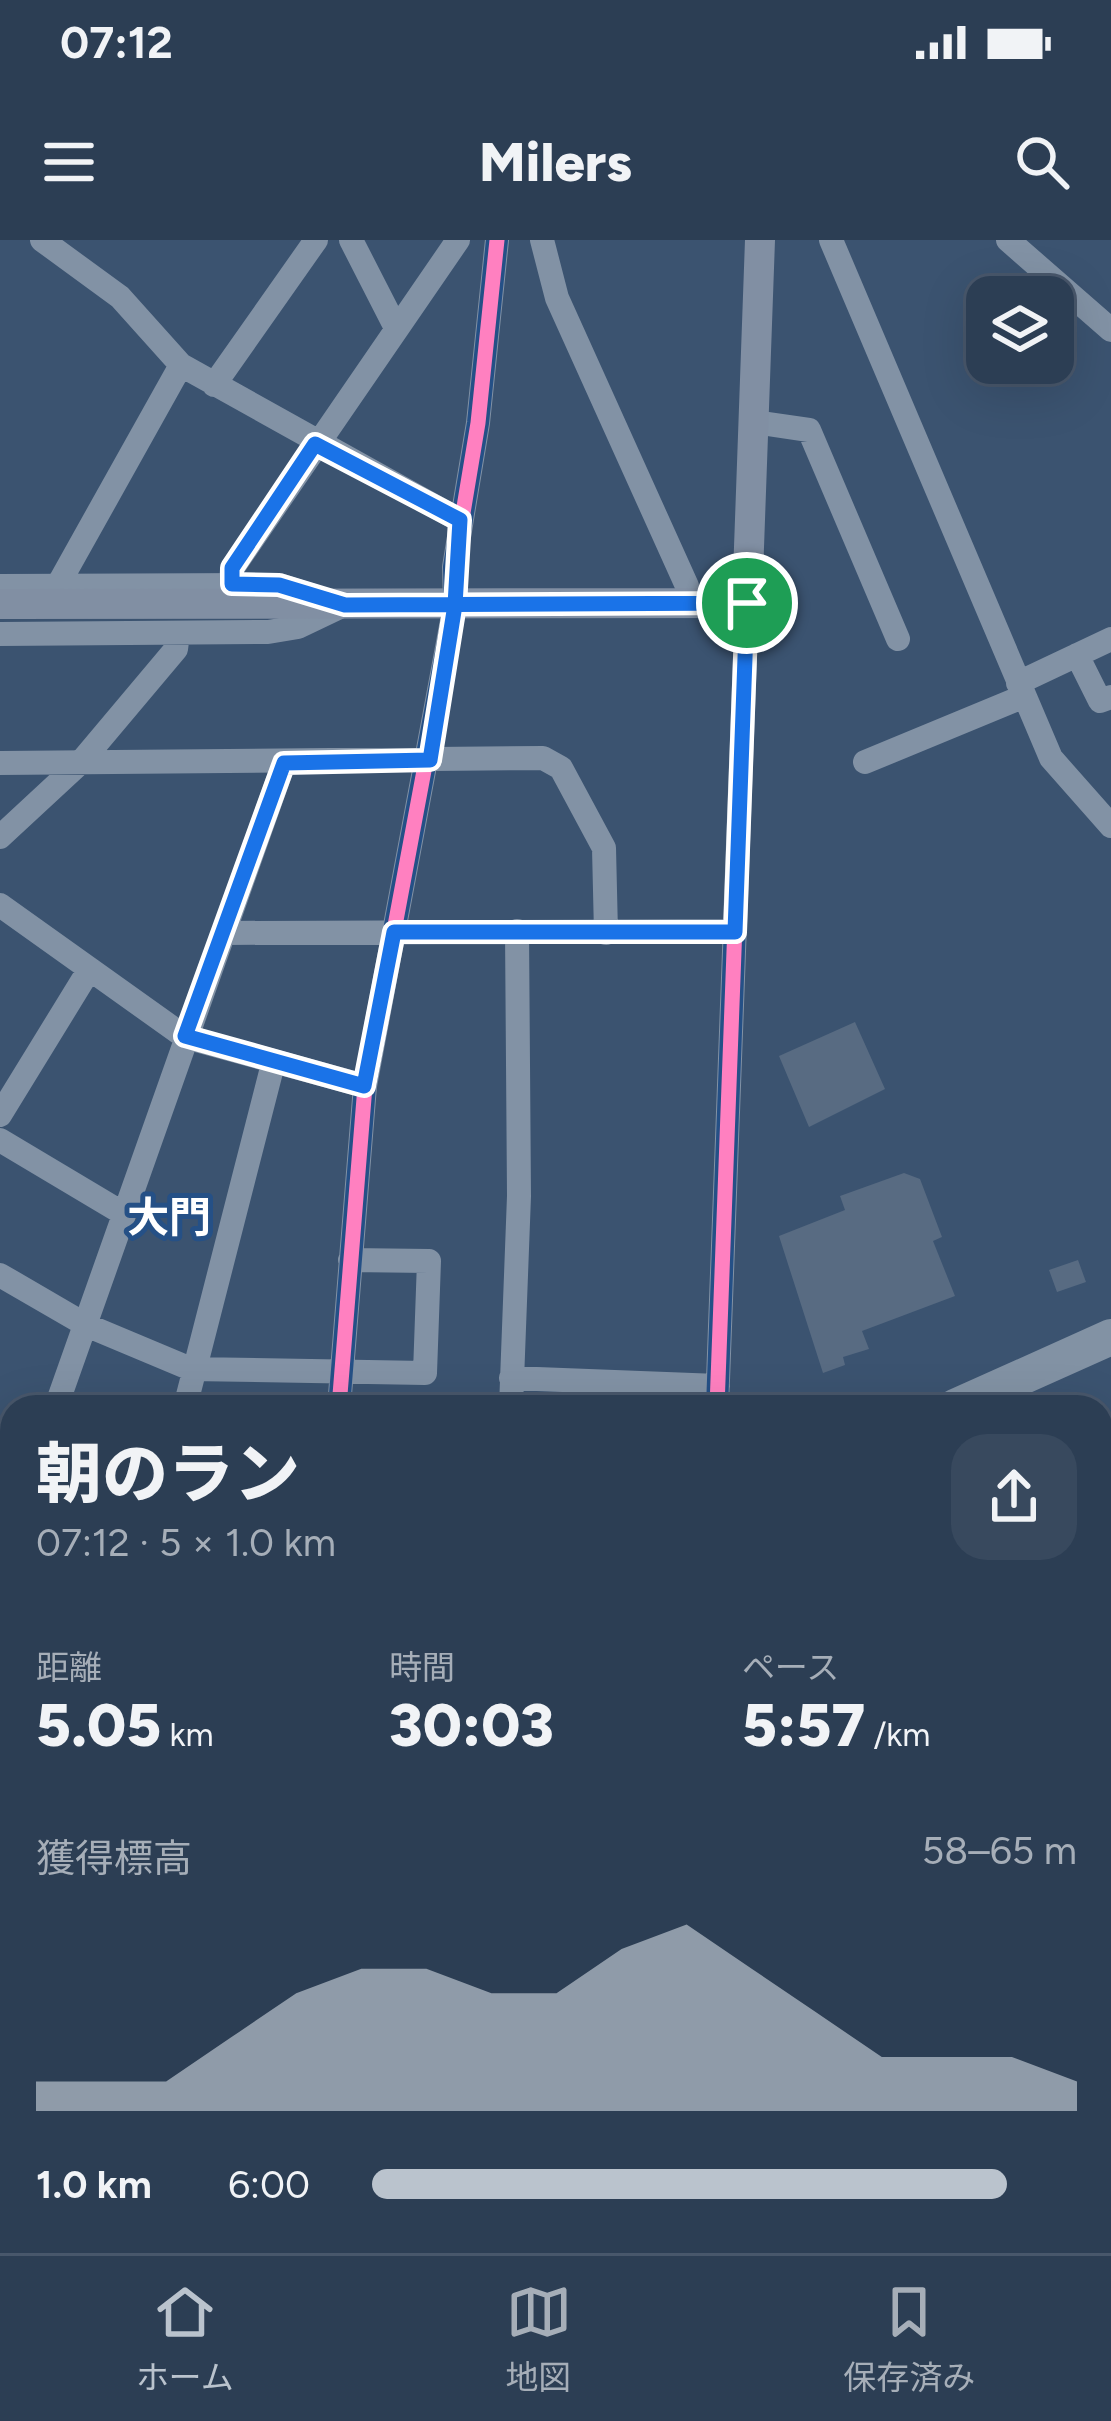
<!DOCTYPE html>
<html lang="ja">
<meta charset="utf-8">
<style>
body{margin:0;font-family:Figtree,"Noto Sans JP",sans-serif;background:#38495e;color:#f1f3f6;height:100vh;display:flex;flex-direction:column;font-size:45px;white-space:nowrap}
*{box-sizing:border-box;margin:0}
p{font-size:39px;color:#a6aeb8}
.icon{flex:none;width:66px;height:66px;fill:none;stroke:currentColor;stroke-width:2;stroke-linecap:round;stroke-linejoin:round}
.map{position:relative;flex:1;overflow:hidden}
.drawer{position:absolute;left:0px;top:1155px;width:1113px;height:858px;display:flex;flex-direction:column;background:#2c3e54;border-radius:36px 36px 0 0;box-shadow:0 12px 48px #0002,0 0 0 3px #48576b}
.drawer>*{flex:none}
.controls{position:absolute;left:966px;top:36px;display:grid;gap:24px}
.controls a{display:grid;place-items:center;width:108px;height:108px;border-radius:24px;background:#2c3e54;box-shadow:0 12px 48px #0002,0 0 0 3px #48576b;font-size:60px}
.pin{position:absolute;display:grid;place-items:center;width:102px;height:102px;color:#fff;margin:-51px;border:6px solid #fff;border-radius:50%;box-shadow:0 3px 12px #0007}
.round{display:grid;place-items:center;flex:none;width:126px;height:126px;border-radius:36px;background:#38495e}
.overview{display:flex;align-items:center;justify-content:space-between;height:204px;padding:0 36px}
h1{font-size:66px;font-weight:800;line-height:90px}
.stats{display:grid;grid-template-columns:repeat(3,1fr);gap:18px;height:204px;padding:12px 36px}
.stats div{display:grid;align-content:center}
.stats b{font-size:60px;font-weight:800}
.stats small{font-size:33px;font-weight:400}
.stats p{font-size:33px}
.chart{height:336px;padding:24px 36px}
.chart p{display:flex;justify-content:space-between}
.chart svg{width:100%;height:216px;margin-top:12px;fill:#bac3cd;opacity:.7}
ul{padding:0 36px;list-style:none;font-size:39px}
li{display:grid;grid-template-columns:192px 144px 1fr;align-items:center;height:90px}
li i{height:30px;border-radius:15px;background:#bac3cd}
.status{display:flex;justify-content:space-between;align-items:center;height:84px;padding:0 60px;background:#2c3e54;direction:ltr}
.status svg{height:33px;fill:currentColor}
header{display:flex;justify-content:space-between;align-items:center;height:156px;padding:0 36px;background:#2c3e54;font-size:54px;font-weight:800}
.tabs{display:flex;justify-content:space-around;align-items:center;height:168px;border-top:3px solid #48576b;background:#2c3e54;font-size:33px;color:#a6aeb8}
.tabs a{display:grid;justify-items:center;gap:6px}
.tabs .active{color:#bac3cd}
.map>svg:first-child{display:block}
.building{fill:#586b82}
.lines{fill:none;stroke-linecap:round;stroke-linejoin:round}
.minor{stroke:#8292a5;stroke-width:24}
.major{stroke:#818fa3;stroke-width:30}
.highway{stroke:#8292a4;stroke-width:36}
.cycleway-casing{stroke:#255086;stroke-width:22}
.cycleway{stroke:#ff80c0;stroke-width:15}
.route-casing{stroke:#fff;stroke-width:24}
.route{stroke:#1a73e8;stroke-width:15}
.labels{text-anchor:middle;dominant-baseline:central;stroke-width:10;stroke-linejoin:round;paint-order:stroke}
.quarter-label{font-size:42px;font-weight:bold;fill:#fff;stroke:#255086}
</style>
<div class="status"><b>07:12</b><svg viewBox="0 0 49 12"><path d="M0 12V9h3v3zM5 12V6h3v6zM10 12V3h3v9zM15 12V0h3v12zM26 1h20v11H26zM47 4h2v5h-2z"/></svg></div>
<header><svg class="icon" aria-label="menu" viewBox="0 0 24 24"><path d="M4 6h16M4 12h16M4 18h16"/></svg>Milers<svg class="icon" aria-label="search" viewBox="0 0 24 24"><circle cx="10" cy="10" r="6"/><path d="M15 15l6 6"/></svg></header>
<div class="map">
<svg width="1111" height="2013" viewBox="0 0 1111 2013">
<rect width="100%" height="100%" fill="#3b5370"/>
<!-- building -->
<path class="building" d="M855,782l30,67 -76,38 -30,-71z
M904,933l16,6 22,58 -9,4 22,55 -93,35 7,18 -26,8 2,8 -22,8 -44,-137 66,-26 -5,-14z
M1078,1020l8,22 -29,10 -8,-22z"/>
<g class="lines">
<!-- minor -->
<path class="minor" d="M42,0l78,57 61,68 280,156
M351,0l44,86
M542,0l15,58 130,288
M831,0l220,518 60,68
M1008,0l103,90
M214,145l102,-145
M754,182l55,8 89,209
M231,344l1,-15 226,-329
M58,345l123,-220
M0,346l279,-1 40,13
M0,394l268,-2 30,-5 44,-21
M1077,415l23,46 11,-4
M1018,443l93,-44
M865,522l157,-65
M0,523l543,-5 18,10 43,80 2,85
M0,597l81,-75 95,-113 2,-16
M0,665l185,132 180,49
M224,693l511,-2
M0,875l89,-145
M0,900l124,74
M0,1035l86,50 105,44 234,4 4,-112 -79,-1
M511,1138l207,8
M56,1167l228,-644
M185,1167l88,-343
M339,1167l26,-321 90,-481 -1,-38 24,-144 19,-183
M511,1167l8,-211 -2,-265
M717,1167l30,-804
M0,1286l12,-11
M0,1307l12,17
M0,1373h12
M1101,1437l10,22
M1101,1480l10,-4
M0,1564l12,-3
M1101,1622l10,22
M0,1623h12
M1101,1670l10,-4
M1101,1704l10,-4
M0,1730l12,5
M394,2001l2,12
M489,2001l1,12
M566,2001l16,12
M688,2001l1,12
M819,2001l15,12
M0,2009l12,-25
M157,2013l3,-12
M268,2013l7,-12"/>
<!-- major -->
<path class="major" d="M0,364l747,-1 13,-363"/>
<!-- highway -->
<path class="highway" d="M955,1167l156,-70
M0,1589l12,-4"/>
<defs>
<path id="cycleway" d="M339,1167l26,-321 90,-481 -1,-38 24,-144 19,-183
M717,1167l30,-804"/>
</defs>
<!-- cycleway casing -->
<use href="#cycleway" class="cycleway-casing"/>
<!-- cycleway -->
<use href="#cycleway" class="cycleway"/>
</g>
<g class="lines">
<defs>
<path id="route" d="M747,363l-402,2 -66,-20 -47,-1v-16l83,-124 145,76 -5,85 -25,155 -146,3 -99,273 179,50 30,-154h341l12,-329"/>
</defs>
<!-- route casing -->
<use href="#route" class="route-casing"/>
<!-- route -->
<use href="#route" class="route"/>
</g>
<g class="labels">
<!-- quarter labels -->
<g class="quarter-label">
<text x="169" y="977">大門</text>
</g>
</g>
</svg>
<div class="controls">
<a><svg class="icon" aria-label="layers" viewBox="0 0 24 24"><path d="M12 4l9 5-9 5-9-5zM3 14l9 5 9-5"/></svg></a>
</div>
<div class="pin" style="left:747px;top:363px;background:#1e9e55"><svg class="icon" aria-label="arrive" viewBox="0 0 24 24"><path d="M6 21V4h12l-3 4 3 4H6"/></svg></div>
<section class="drawer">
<div class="overview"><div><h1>朝のラン</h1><p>07:12 · 5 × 1.0 km</p></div><a class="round"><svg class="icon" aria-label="share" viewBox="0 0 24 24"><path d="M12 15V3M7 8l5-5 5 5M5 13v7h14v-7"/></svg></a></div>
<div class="stats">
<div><p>距離</p><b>5.05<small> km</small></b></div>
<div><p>時間</p><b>30:03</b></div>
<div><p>ペース</p><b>5:57<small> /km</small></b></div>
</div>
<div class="chart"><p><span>獲得標高</span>58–65 m</p>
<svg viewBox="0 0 160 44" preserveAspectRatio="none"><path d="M0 44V38L10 38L20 38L30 29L40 20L50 15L60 15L70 20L80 20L90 11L100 6L110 15L120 24L130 33L140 33L150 33L160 38V44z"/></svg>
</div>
<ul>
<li><b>1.0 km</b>6:00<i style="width:90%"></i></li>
</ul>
</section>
</div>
<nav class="tabs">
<a class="active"><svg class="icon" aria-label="home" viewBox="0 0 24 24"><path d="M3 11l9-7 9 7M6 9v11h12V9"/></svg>ホーム</a>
<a><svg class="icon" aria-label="map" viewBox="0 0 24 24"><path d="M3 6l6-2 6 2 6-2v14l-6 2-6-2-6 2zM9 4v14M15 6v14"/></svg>地図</a>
<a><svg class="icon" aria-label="saved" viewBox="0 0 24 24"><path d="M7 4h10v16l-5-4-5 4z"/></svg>保存済み</a>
</nav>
